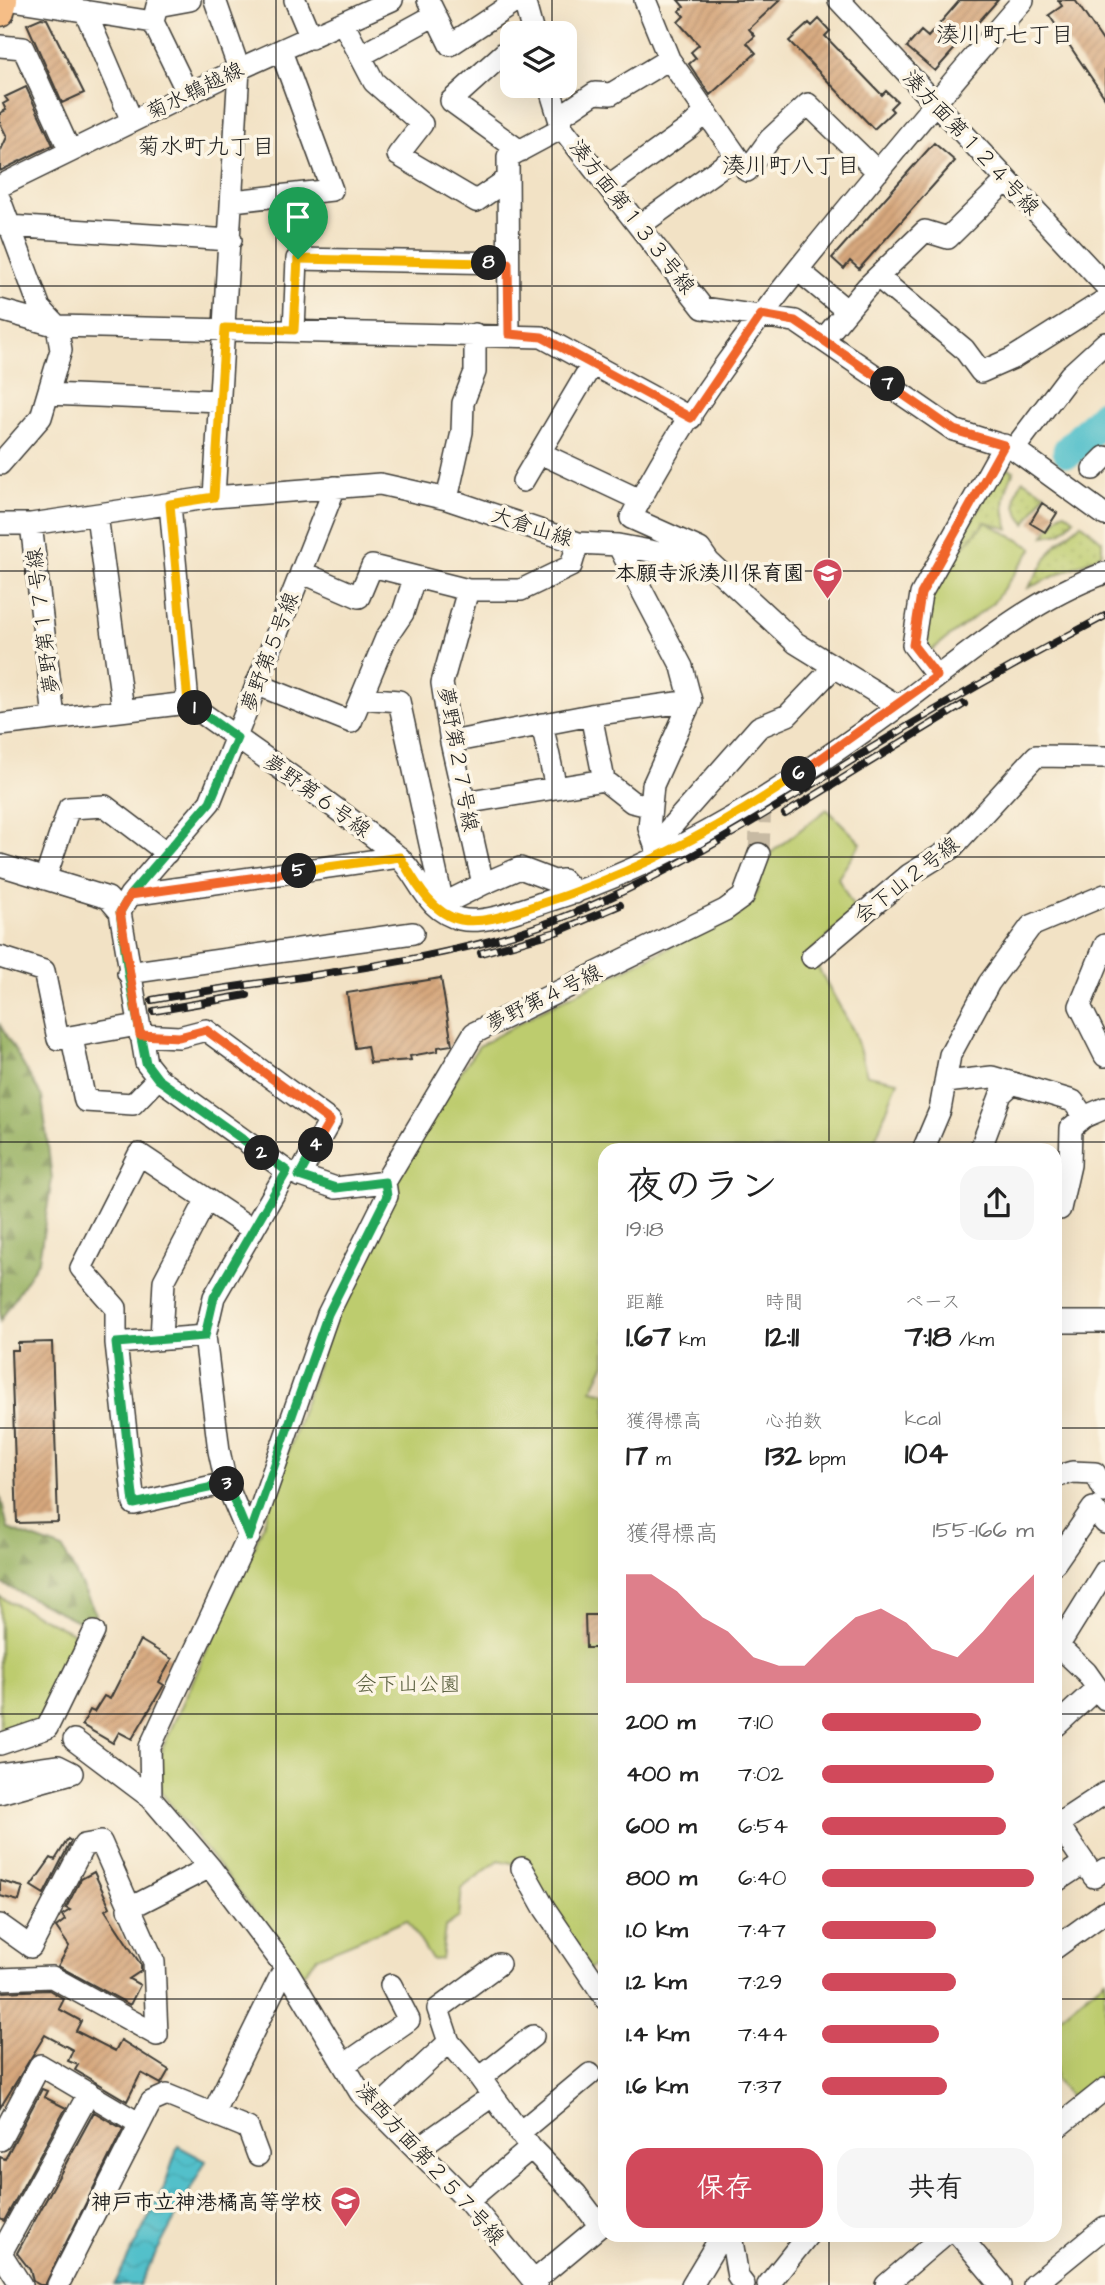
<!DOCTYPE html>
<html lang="ja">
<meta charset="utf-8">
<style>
body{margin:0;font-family:"Architects Daughter","Klee One",sans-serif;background:#f6f6f6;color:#222;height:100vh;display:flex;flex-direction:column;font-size:26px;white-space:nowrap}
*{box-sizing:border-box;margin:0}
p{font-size:23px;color:#767676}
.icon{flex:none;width:38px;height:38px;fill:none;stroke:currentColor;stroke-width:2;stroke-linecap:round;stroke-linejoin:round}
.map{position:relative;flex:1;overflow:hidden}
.side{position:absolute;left:598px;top:1143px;width:464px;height:1099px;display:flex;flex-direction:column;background:#fff;border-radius:21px;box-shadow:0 7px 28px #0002}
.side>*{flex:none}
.controls{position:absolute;left:500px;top:21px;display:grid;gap:14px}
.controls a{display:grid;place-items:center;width:77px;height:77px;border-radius:14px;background:#fff;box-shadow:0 7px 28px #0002;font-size:35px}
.pin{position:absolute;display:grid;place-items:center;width:60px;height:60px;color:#fff;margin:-72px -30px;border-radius:50% 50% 50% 0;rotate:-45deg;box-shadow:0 0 7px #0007}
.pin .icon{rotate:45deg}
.km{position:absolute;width:35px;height:35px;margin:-18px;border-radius:50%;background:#222;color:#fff;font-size:19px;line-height:35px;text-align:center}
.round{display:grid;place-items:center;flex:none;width:74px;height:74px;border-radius:21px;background:#f6f6f6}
.overview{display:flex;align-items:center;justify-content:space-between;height:119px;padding:0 28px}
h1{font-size:38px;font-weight:700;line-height:52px}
.stats{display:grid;grid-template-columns:repeat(3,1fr);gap:10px;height:119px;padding:7px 28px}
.stats div{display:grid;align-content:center}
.stats b{font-size:30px;font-weight:700}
.stats small{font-size:19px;font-weight:400}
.stats p{font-size:19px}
.chart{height:196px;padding:14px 28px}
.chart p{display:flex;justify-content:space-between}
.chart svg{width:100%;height:126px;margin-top:7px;fill:#d1495b;opacity:.7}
.button{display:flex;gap:14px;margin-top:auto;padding:14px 28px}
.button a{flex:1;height:80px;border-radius:21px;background:#d1495b;color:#fff;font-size:28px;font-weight:700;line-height:80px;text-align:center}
.button a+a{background:#f6f6f6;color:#222}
ul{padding:0 28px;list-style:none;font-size:23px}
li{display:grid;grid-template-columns:112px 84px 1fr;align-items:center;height:52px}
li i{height:18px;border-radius:9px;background:#d1495b}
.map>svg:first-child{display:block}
.forest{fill:url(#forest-firs);stroke:#59663e;stroke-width:2}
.park{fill:#bdcc6e;stroke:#6c7445;stroke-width:2}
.garden{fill:url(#garden-dots);stroke:#6c7445;stroke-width:2}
.water{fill:url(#water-waves);stroke:#386e73;stroke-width:2}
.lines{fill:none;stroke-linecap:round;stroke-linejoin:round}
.river{stroke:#53c0ca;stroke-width:33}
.building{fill:url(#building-hatch)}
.minor-tunnel{stroke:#c7baa3;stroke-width:21;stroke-dasharray:21 10;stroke-linecap:butt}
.minor-casing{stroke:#3c3a35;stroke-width:24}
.major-casing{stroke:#3c3a35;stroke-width:31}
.minor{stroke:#fff;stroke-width:21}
.major{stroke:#f6be87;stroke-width:28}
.rail-casing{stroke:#1c1c1c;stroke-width:8}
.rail{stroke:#fcf5e5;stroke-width:5;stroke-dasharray:16;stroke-linecap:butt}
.split-1-casing{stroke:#fff;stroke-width:14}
.split-2-casing{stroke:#fff;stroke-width:14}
.split-3-casing{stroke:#fff;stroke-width:14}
.split-4-casing{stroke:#fff;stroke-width:14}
.split-5-casing{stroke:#fff;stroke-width:14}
.split-6-casing{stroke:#fff;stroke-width:14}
.split-7-casing{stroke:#fff;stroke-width:14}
.split-8-casing{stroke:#fff;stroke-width:14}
.split-9-casing{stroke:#fff;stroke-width:14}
.split-1{stroke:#f5b400;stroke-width:9}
.split-2{stroke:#22a559;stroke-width:9}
.split-3{stroke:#22a559;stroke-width:9}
.split-4{stroke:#22a559;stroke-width:9}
.split-5{stroke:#f0652b;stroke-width:9}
.split-6{stroke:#f5b400;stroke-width:9}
.split-7{stroke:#f0652b;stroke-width:9}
.split-8{stroke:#f0652b;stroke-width:9}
.split-9{stroke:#f5b400;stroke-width:9}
.grid{fill:none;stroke:#1c1c1c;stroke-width:2;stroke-opacity:0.55}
.labels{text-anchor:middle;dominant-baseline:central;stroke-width:7;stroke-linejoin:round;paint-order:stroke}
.street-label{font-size:21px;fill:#1c1c1c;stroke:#fcf5e5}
.poi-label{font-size:21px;font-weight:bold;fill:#1c1c1c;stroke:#fcf5e5;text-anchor:end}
.park-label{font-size:21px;fill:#545a39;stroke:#fcf5e5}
.neighbourhood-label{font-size:23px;fill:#1c1c1c;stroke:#fcf5e5}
</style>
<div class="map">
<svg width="1105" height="2285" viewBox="0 0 1105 2285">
<defs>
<pattern id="forest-firs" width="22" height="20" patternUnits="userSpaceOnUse" patternTransform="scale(1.75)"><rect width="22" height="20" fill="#96b061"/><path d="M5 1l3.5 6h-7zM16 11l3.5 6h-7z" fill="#7a8e4f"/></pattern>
<pattern id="garden-dots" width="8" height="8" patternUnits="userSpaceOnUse" patternTransform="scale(1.75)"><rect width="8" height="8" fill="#bdcc6e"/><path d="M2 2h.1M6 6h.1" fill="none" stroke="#a2af5f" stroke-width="1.8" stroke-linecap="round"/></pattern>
<pattern id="water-waves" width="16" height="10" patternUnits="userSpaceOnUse" patternTransform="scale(1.75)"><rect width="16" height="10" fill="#53c0ca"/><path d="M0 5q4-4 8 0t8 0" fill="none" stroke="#48a4ad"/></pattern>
<pattern id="building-hatch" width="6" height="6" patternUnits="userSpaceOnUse" patternTransform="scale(1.75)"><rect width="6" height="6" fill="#d6a77d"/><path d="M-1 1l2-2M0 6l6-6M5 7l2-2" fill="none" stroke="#b78f6b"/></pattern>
</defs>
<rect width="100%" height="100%" fill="#fcf5e5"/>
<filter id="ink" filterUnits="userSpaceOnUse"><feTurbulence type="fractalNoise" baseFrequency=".0143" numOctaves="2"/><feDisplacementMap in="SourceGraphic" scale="14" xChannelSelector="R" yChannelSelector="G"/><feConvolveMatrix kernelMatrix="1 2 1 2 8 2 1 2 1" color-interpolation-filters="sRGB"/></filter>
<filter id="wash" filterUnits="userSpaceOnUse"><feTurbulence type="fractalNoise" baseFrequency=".00686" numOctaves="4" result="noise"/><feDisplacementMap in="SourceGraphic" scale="28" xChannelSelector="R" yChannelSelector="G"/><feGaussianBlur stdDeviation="1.57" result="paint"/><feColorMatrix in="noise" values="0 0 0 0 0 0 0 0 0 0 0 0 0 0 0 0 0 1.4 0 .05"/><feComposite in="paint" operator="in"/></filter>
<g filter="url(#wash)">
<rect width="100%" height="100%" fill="#f2e2c5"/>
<!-- forest -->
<path class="forest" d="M0,1025l42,72 10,82 -13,81 -39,61z
M0,1494l8,35 55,20 33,65 -14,9 -82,-40z"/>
<!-- park -->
<path class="park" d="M986,522l47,26 -40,55 -64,49 -9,-11 12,-46 28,-45z
M827,809l34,34 -23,35 18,34 -46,41 44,79 13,43 31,6 -27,69h-265l-1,213 -13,27 14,3 -1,567 -16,9 -61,-102 -29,-7 -37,28 -3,29 -14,10 -4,32 -9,1 -25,-40 -90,37 -14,17 -143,-183 1,-40 100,-220 73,-215 67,-144 47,-82 31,-44 67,-38 192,-94 15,-13 15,-46z
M0,1597l81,40 -43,86 -38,12z
M1105,1979v91l-34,28 -16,-19v-58z"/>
<!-- garden -->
<path class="garden" d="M1003,466l11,5c-10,19 -13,37 -5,58l-23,-7 -26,28 -15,25 -4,-2z
M1023,480l22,13 -19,31c-13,-14 -14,-28 -3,-44z
M1065,512l9,7 -13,14 -17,3 16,-22z
M1081,523l21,18v11l-7,6 -67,30 26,-41z"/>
<!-- water -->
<path class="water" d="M178,2146l28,15 -67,124h-25l49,-95z"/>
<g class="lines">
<!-- river -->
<path class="river" d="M1069,451l36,-36"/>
</g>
<g id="blocks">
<!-- building -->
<path class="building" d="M678,0h102l-31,29 6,7 -8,7 9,10 -46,42 -21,-31 7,-6 -5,-6 8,-7 -21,-23 6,-6 -5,-5 5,-4z
M960,0h38l-63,71 -28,-24 14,-16 7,6z
M1058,0h17l30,44v54l-56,-83 13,-9z
M41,18l6,1 37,74 -22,10 -35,-79z
M819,19l11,12 -5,5 57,59 4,-4 11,10 -7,7 3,3 -19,18 -85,-88 20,-18 3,3z
M26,87l27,58 -53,26v-19l7,-15 -7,-14v-10l6,-3 -3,-6 5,-3 -3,-4z
M934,143l21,18 -96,108 -9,-8 -6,8 -12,-11z
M1042,503l15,10 -12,19 -15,-9z
M441,978l11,67 -14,2v4l-28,5 1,4 -41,3 -3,-17 -12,2 -8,-55z
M52,1342l6,180 -41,1 -6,-173h7v-7z
M585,1615h21v33h-20z
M140,1640l32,19 -13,23 5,3 -32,54 -13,-7 -6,11 -31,-18 8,-15 4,2 10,-16 6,3z
M68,1839l3,2 -27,53 -13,-8 20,-28 4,2z
M94,1872l16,35 -5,3 36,55v6l-12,8 11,6 -10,20 -72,-39 11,-20 -13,-19 9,-7 -3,-5 8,-5 -4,-2 15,-29z
M0,1881l23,6 -4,14 -19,-5z
M49,1990l15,9 -5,10 22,12 -5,10 39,20 6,-11 48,30 -8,14 -20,-11 -14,28 -52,-31 3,-5 -10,-4 5,-11 -28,-15 -45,73v-116z
M42,2089l5,2 -3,6 22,11 -62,113 -4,-2v-62l5,2z
M94,2112l29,17 -78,156h-5l-7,-4 -3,-11 -13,-17z"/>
</g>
</g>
<g filter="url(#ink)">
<use href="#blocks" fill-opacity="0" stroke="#3c3a35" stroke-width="2"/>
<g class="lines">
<!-- minor-tunnel -->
<path class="minor-tunnel" d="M759,854l2,-54"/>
<defs>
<path id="minor" d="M13,0l140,22 35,72
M295,0l16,38
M428,0l22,45 68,-45
M524,0l9,33
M645,0l24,59 78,112 23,-32 38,-35 70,68
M839,0l266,285
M85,11l47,110
M153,22l4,-16 33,-6
M343,23l31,59 48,42 -24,31 78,46 32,-22
M513,45l-62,56 69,50
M0,46l23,2 47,103
M360,56l75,-41
M549,86l13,42 141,180 92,13 159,109 60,19 91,66
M559,117l36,-24 16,1 58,-35
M0,186l239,-117 153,-69
M608,186l81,-58 16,-15
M0,200l40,108 17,18
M233,201l99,-11 -51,-139
M7,226l224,14
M639,226l96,-69
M798,270l48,40
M879,278l85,71 17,23 32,-14 92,-58
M0,310l57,16 485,11 149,81
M294,330l3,-71 211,4
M509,334l-1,-177 54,-29
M823,340l44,-53 58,-56 23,7 58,-57
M48,394l172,7
M1014,449l56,-74 35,-32
M540,453l100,47
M0,464l41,-47 20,-67 -4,-24
M1093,469l12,-12
M523,481l68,-115
M214,497l25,-428 -24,-69
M447,499l15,-67 1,-29 12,-31v-38
M170,504l18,199
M97,515l26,195
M0,524h31l183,-27 166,-13 67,15 131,44 40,2 91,17
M31,524l23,194
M618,545l64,122 9,34 -38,84 -4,43 10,29
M301,572l58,25 13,-31 96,24
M937,676l-24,-31 8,-51 83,-149
M256,684l95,38 35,-84 17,-25 11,-34
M361,698l38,3 44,203
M898,706l-102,-63 -87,-81 -9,-13 -69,-31c52,-104 125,-198 198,-287 64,-78 128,-155 194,-231
M591,715l13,65
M542,724l14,64
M0,725l188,-22c69,50 142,98 208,152 24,19 27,55 64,64 24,6 63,-10 85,-17 129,-40 246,-117 354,-196 66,-49 127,-104 206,-133
M451,742l140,-27 100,-14
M464,803l140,-23 28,22 17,4
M655,845l104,-118 29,-12 46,-48
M0,865l108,33 12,14 26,151 12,15 129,93 -73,126 -9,39 14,115 7,32 23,54
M45,879l24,-71 36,-2 62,47
M483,884l37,-16 34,13 9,-1 12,13
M130,895l269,-38
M437,907l46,-23 -32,-142 -9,-59 26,-93h53l50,-24 7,-23
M120,912l10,-17 80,-93 125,-315
M1105,945l-25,61 25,50
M0,957l44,14 14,68 80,-14
M812,957l97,-82 42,-26 85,-93 69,1
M128,973l285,-40
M140,1035l39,2 27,-7 124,91 -31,55
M72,1038l13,63 48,3 25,-26
M945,1082l47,-5 81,24 11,16 21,-9
M923,1150l17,-40 10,-55 39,-72 42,-57 74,-31
M980,1150l21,-56 12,-11
M287,1171l49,17 49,-6 89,-149 251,-123 18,-13 16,-43
M1055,1209h5l10,-44 1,-37 13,-11
M1055,1322h50
M161,1339l3,-58 43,-82
M116,1343l89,-7
M1055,1477l17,-5 23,1 10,19
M226,1483l-92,21 -18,-161v-35l-35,-40 58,-114 114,76
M1055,1563l38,-55 12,15
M1055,1643l31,29 19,27
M1059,1645l46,-74
M1057,1725l40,-37
M74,1740l77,58 59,69 75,100 75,125 108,109 69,84
M0,1744l47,-16 47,-96
M0,1774l58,-8 14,7 -72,20
M1105,1793l-47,31 36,53 11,-8
M151,1798l-1,-51 108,-232 70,-201 59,-118 -2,-14
M522,1868l23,41 61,90
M1055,1882l29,-19
M128,1909l82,-42
M0,1925l31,22 53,-102 17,-3 53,120 3,73
M1055,1948l50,-36
M499,1964l-61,45 11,33 31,36 51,70 45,46 24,32 -66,55
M0,1979l52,-2 105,58
M344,2065l65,-45 -18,-35
M480,2078l53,-42
M377,2109l72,-67
M213,2113l72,-146
M1055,2129l50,-40
M519,2133l71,-59
M0,2140l40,-75 100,59
M417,2149l75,-53
M468,2201l63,-53
M731,2235l7,42 6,8
M959,2235l42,50
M0,2252l21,33
M1,2253l88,-160
M58,2285l93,-183 16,-7 81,33 10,27
M692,2285l30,-50
M768,2285l40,-50
M886,2285l58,-50
M1034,2285l71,-58"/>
<path id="major" d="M0,12l3,-12"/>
</defs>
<!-- minor casing -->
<use href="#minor" class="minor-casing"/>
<!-- major casing -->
<use href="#major" class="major-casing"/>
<!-- minor -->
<use href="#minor" class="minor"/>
<!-- major -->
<use href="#major" class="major"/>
<defs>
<path id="rail" d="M785,814l179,-110
M481,953l75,-21 64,-27
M152,1000c128,-23 283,-34 404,-80 113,-43 212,-108 314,-171 77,-47 155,-91 235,-133
M154,1011l93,-16"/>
</defs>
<!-- rail casing -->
<use href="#rail" class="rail-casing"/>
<!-- rail -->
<use href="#rail" class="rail"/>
</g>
</g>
<g class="lines" filter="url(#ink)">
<defs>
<path id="split-1" d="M195,708l-7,-5 -18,-199 44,-7 11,-169 69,2 4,-71"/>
<path id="split-2" d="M195,708l42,30 -27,64 -80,93 -10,17 8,61 18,90 12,16 104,74"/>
<path id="split-3" d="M227,1484l-93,20 -18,-161 89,-7 9,-39 73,-126 -25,-18"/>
<path id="split-4" d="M227,1484l22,53 79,-223 59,-118 -2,-14 -49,6 -37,-12 17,-31"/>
<path id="split-5" d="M299,871l-169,24 -10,17 20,123 39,2 27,-7 124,91 -14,24"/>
<path id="split-6" d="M299,871l101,-14c14,23 31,57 61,63 24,4 51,-7 73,-14 94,-30 184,-76 265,-132"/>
<path id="split-7" d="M799,774l138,-98 -24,-31 8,-51 83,-149 -50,-15 -66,-46"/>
<path id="split-8" d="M489,263h19l1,71 33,3 149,81 70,-103 34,6 93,63"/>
<path id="split-9" d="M298,259l191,4"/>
</defs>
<!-- split-1 casing -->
<use href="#split-1" class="split-1-casing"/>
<!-- split-2 casing -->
<use href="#split-2" class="split-2-casing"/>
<!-- split-3 casing -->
<use href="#split-3" class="split-3-casing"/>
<!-- split-4 casing -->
<use href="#split-4" class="split-4-casing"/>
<!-- split-5 casing -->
<use href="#split-5" class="split-5-casing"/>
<!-- split-6 casing -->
<use href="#split-6" class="split-6-casing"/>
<!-- split-7 casing -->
<use href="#split-7" class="split-7-casing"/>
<!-- split-8 casing -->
<use href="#split-8" class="split-8-casing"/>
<!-- split-9 casing -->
<use href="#split-9" class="split-9-casing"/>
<!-- split-1 -->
<use href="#split-1" class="split-1"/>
<!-- split-2 -->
<use href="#split-2" class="split-2"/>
<!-- split-3 -->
<use href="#split-3" class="split-3"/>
<!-- split-4 -->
<use href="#split-4" class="split-4"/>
<!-- split-5 -->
<use href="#split-5" class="split-5"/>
<!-- split-6 -->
<use href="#split-6" class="split-6"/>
<!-- split-7 -->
<use href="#split-7" class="split-7"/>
<!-- split-8 -->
<use href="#split-8" class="split-8"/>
<!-- split-9 -->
<use href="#split-9" class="split-9"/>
</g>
<!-- grid -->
<path class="grid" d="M276,0v2285M552,0v33M829,0v1150M552,86v2199M0,286h1105M0,571h1105M0,857h1105M0,1142h1105M0,1428h606M1055,1428h50M0,1714h606M1055,1714h50M0,1999h606M1055,1999h50M829,2235v50"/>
<!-- icons -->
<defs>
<symbol id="school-pin" viewBox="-11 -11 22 30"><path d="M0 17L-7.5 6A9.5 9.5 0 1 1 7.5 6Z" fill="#d1495b" stroke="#fcf5e5"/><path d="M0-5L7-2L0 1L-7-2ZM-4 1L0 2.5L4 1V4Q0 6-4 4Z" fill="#fff"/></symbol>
</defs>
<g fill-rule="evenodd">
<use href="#school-pin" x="810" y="556" width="35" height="47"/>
<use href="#school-pin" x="328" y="2184" width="35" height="47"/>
</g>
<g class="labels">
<!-- street labels -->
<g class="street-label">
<text transform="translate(195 91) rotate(-26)">菊水鵯越線</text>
<text transform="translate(971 143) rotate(47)">湊方面第１２４号線</text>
<text transform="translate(632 217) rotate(52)">湊方面第１３３号線</text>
<text transform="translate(532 527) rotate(18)">大倉山線</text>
<text transform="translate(43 621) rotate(-97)">夢野第１７号線</text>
<text transform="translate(270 652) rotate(-69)">夢野第５号線</text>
<text transform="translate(458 759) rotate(80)">夢野第２７号線</text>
<text transform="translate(317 796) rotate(36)">夢野第６号線</text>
<text transform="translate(907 880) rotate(-38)">会下山２号線</text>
<text transform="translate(544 998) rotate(-26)">夢野第４号線</text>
<text transform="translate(430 2164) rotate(48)">湊西方面第２５７号線</text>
</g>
<!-- poi labels -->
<g class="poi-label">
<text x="804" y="573">本願寺派湊川保育園</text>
<text x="322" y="2202">神戸市立神港橘高等学校</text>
</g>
<!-- park labels -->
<g class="park-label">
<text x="408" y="1684">会下山公園</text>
</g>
<!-- neighbourhood labels -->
<g class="neighbourhood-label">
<text x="1005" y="35">湊川町七丁目</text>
<text x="206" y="147">菊水町九丁目</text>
<text x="791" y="166">湊川町八丁目</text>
</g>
</g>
</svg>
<div class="controls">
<a><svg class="icon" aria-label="layers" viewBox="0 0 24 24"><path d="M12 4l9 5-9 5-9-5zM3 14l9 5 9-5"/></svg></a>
</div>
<div class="pin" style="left:298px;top:259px;background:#1e9e55"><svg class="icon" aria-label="arrive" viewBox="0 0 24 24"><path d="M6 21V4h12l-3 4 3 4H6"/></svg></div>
<b class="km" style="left:195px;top:708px">1</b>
<b class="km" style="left:262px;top:1153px">2</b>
<b class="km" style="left:227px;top:1484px">3</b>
<b class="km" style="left:316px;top:1145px">4</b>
<b class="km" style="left:299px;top:871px">5</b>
<b class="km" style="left:799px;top:774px">6</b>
<b class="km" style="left:888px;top:384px">7</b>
<b class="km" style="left:489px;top:263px">8</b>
<section class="side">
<div class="overview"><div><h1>夜のラン</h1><p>19:18</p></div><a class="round"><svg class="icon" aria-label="share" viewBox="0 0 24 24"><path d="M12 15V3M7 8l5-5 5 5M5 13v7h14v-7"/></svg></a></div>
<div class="stats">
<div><p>距離</p><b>1.67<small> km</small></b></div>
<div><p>時間</p><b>12:11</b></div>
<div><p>ペース</p><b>7:18<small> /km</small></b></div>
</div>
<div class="stats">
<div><p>獲得標高</p><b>17<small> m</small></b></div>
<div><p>心拍数</p><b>132<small> bpm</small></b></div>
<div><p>kcal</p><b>104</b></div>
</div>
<div class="chart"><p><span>獲得標高</span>155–166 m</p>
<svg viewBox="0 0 160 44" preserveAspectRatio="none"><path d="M0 44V6L10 6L20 12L30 21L40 26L50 35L60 38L70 38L80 29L90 21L100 18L110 23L120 32L130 35L140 26L150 15L160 6V44z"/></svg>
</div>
<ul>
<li><b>200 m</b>7:10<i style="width:75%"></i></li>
<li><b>400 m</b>7:02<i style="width:81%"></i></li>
<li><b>600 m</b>6:54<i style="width:87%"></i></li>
<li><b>800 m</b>6:40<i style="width:100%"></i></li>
<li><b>1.0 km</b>7:47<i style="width:54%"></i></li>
<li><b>1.2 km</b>7:29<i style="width:63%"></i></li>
<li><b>1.4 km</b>7:44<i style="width:55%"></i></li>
<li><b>1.6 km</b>7:37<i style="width:59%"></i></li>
</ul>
<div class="button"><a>保存</a><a>共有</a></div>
</section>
</div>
